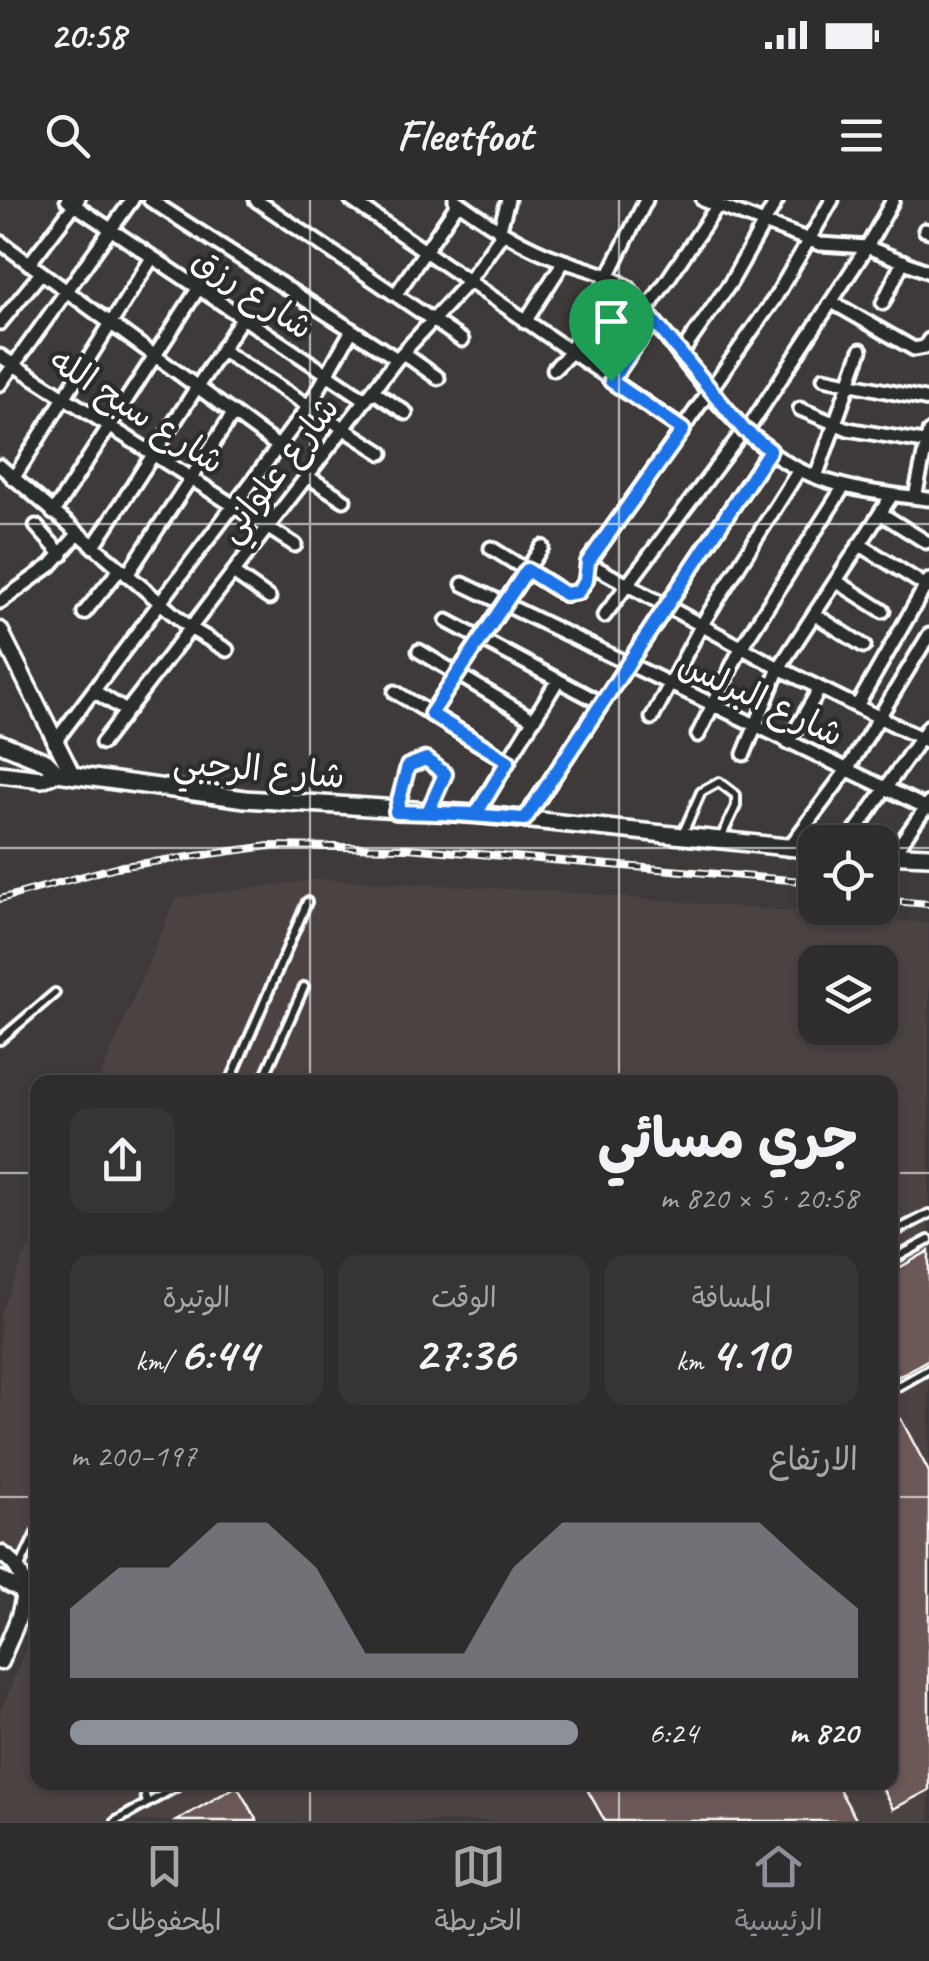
<!DOCTYPE html>
<html lang="ar">
<meta charset="utf-8">
<style>
body{margin:0;font-family:Caveat,"Playpen Sans Arabic",sans-serif;background:#363434;color:#f1f3f6;direction:rtl;height:100vh;display:flex;flex-direction:column;font-size:38px;white-space:nowrap}
*{box-sizing:border-box;margin:0}
p{font-size:32px;color:#a7a7a9}
.icon{flex:none;width:55px;height:55px;fill:none;stroke:currentColor;stroke-width:2;stroke-linecap:round;stroke-linejoin:round}
.map{position:relative;flex:1;overflow:hidden;direction:ltr}
.sheet{position:absolute;left:30px;top:875px;width:868px;height:715px;display:flex;flex-direction:column;background:#2e2c2c;border-radius:20px;box-shadow:0 2px 8px #0004,0 0 0 2px #494848;direction:rtl}
.sheet>*{flex:none}
.buttons{position:absolute;left:798px;top:625px;display:grid;gap:20px}
.buttons a{display:grid;place-items:center;width:100px;height:100px;border-radius:20px;background:#2e2c2c;box-shadow:0 2px 8px #0004,0 0 0 2px #494848;font-size:50px}
.pin{position:absolute;display:grid;place-items:center;width:85px;height:85px;color:#fff;margin:-102px -42px;border-radius:50% 50% 50% 0;rotate:-45deg;box-shadow:0 0 10px #0007}
.pin .icon{rotate:45deg}
.round{display:grid;place-items:center;flex:none;width:105px;height:105px;border-radius:20px;background:#363434}
.overview{display:flex;align-items:center;justify-content:space-between;height:170px;padding:0 40px}
h1{font-size:55px;font-weight:700;line-height:75px}
.figures{display:grid;grid-template-columns:repeat(3,1fr);gap:15px;height:170px;padding:10px 40px}
.figures div{display:grid;align-content:center;border-radius:20px;background:#363434;text-align:center}
.figures b{font-size:50px;font-weight:700}
.figures small{font-size:28px;font-weight:400}
.figures p{font-size:28px}
.chart{height:280px;padding:20px 40px}
.chart p{display:flex;justify-content:space-between}
.chart svg{width:100%;height:180px;margin-top:10px;fill:#8c9099;opacity:.7}
ul{padding:0 40px;list-style:none;font-size:32px}
li{display:grid;grid-template-columns:160px 120px 1fr;align-items:center;height:75px}
li i{height:25px;border-radius:12px;background:#8c9099}
.status{display:flex;justify-content:space-between;align-items:center;height:70px;padding:0 50px;background:#2e2c2c;direction:ltr}
.status svg{height:28px;fill:currentColor}
header{display:flex;justify-content:space-between;align-items:center;height:130px;padding:0 40px;background:#2e2c2c;font-size:45px;font-weight:700}
.menu{display:flex;justify-content:space-around;align-items:center;height:140px;border-top:2px solid #494848;background:#2e2c2c;font-size:28px;color:#a7a7a9}
.menu a{display:grid;justify-items:center;gap:5px}
.menu .selected{color:#8c9099}
.map>svg:first-child{display:block}
.built{fill:#4c4343;fill-rule:evenodd}
.building{fill:#6c5957;stroke:#fff;stroke-width:2.5}
.lines{fill:none;stroke-linecap:round;stroke-linejoin:round}
.service-casing{stroke:#fff;stroke-width:14}
.minor-casing{stroke:#fff;stroke-width:19}
.tertiary-casing{stroke:#fff;stroke-width:21}
.secondary-casing{stroke:#fff;stroke-width:22}
.service{stroke:#2a2d2e;stroke-width:6}
.minor{stroke:#2a2d2e;stroke-width:11}
.tertiary{stroke:#2a2d2e;stroke-width:14}
.secondary{stroke:#2a2d2e;stroke-width:15}
.rail-casing{stroke:#fff;stroke-width:8}
.rail{stroke:#2a2d2e;stroke-width:4;stroke-dasharray:11;stroke-linecap:butt}
.route-casing{stroke:#fff;stroke-width:20}
.route{stroke:#1a73e8;stroke-width:12}
.grid{fill:none;stroke:#fff;stroke-width:2.5;stroke-opacity:0.55}
.labels{text-anchor:middle;dominant-baseline:central;stroke-width:9;stroke-linejoin:round;paint-order:stroke}
.street-label{font-size:35px;fill:#fff;stroke:#2a2d2e}
</style>
<div class="status"><b>20:58</b><svg viewBox="0 0 49 12"><path d="M0 12V9h3v3zM5 12V6h3v6zM10 12V3h3v9zM15 12V0h3v12zM26 1h20v11H26zM47 4h2v5h-2z"/></svg></div>
<header><svg class="icon" aria-label="menu" viewBox="0 0 24 24"><path d="M4 6h16M4 12h16M4 18h16"/></svg>Fleetfoot<svg class="icon" aria-label="search" viewBox="0 0 24 24"><circle cx="10" cy="10" r="6"/><path d="M15 15l6 6"/></svg></header>
<div class="map">
<svg width="929" height="1621" viewBox="0 0 929 1621">
<rect width="100%" height="100%" fill="#3e3a3a"/>
<filter id="ink" filterUnits="userSpaceOnUse"><feTurbulence type="fractalNoise" baseFrequency=".01" numOctaves="2"/><feDisplacementMap in="SourceGraphic" scale="20" xChannelSelector="R" yChannelSelector="G"/><feConvolveMatrix kernelMatrix="1 2 1 2 8 2 1 2 1" color-interpolation-filters="sRGB"/></filter>
<g filter="url(#ink)">
<!-- built -->
<path class="built" d="M321,679l228,12 380,32v898h-929v-108l37,-92 1,161h852v-700h-792l78,-184zM815,762h65v66h-65z
M37,1027v334l-37,-18v-228z"/>
<!-- building -->
<path class="building" d="M929,1051v108l-39,22v-108z
M901,1219l28,53v318l-36,19 -14,-27h11v-358z
M583,1582h252l22,39h-252z
M237,1586l20,35h-81z"/>
<g class="lines">
<defs>
<path id="service" d="M397,605l11,-38 17,-8 20,15 -16,37
M683,633l18,-41 18,-10 17,13v11l-16,34
M0,840l55,-47
M230,882l77,-180
M262,882l42,-95
M890,1034l39,-20
M890,1061l39,-21
M890,1191l39,-22
M19,1369l19,-40
M142,1582l5,21
M116,1621l69,-39"/>
<path id="minor" d="M67,0l299,200
M150,0l247,159
M256,0l206,140
M351,0l332,229
M455,0c35,25 68,47 109,61 24,9 44,12 65,27 46,59 103,151 173,183 39,19 84,23 127,28
M703,0l117,44 47,3 62,25
M925,30l4,1
M499,32l9,-32
M0,42l279,205
M29,64l49,-64
M396,94l62,-91
M832,102l82,47 11,-2 4,-7
M883,103l20,-42
M647,110l71,-105
M525,122l39,-61
M0,123l41,-50
M221,150l161,103
M403,153l35,25
M680,155l51,-73 46,-82
M0,156l295,189
M554,169l16,-16 76,-153
M824,178l105,22
M611,181l42,-61
M0,184l132,-184
M373,191l33,22
M800,209l48,20 81,14
M746,232l121,-185 26,-47
M0,266l190,162 37,22
M307,276l37,24
M816,277l45,-127
M13,279l139,-221
M915,297l14,-65
M53,313l145,-224
M880,313l46,29
M36,326l26,29
M859,344l70,44
M93,347l149,-229
M491,348l74,46 13,-2 8,-12 2,-17
M588,363l187,-265 57,-98
M588,363l191,105 150,74
M233,373l36,25
M127,375l106,-161
M836,381l47,30
M463,384l466,225
M0,402l51,-37 27,-31
M84,413l36,-44
M814,414l50,32
M604,416l140,-186
M447,421l154,82
M419,451l115,69
M94,491l32,20
M395,492l113,69
M857,506l72,-126
M431,513l111,-166
M652,518l49,-92 98,-156
M698,535l43,-87 103,-162
M54,543l255,-337 43,-76
M102,543l295,-384 70,-76 35,-49
M788,543l32,-55
M744,554l35,-86 113,-173
M475,614l83,-134
M525,619l245,-369
M848,642l81,-116
M788,649l59,-79 82,-135
M893,654l36,-51"/>
<path id="tertiary" d="M0,430l73,146
M0,1353c45,25 14,74 0,109
M0,1379l25,14"/>
<path id="secondary" d="M0,543l46,19 11,11
M0,574l42,5 15,-6 188,26 230,15 340,36
M880,654l49,2"/>
</defs>
<!-- service casing -->
<use href="#service" class="service-casing"/>
<!-- minor casing -->
<use href="#minor" class="minor-casing"/>
<!-- tertiary casing -->
<use href="#tertiary" class="tertiary-casing"/>
<!-- secondary casing -->
<use href="#secondary" class="secondary-casing"/>
<!-- service -->
<use href="#service" class="service"/>
<!-- minor -->
<use href="#minor" class="minor"/>
<!-- tertiary -->
<use href="#tertiary" class="tertiary"/>
<!-- secondary -->
<use href="#secondary" class="secondary"/>
<defs>
<path id="rail" d="M0,699l116,-32 153,-21 138,2 408,34
M880,700l49,4"/>
</defs>
<!-- rail casing -->
<use href="#rail" class="rail-casing"/>
<!-- rail -->
<use href="#rail" class="rail"/>
</g>
</g>
<g class="lines" filter="url(#ink)">
<defs>
<path id="route" d="M611,181l72,49 -95,132 -2,18 -8,12 -13,2 -38,-24 -96,144 77,47 -32,53 -80,-2 12,-46 18,-7 19,15 -17,38 97,7 245,-369 -26,-20 -91,-110 -42,61"/>
</defs>
<!-- route casing -->
<use href="#route" class="route-casing"/>
<!-- route -->
<use href="#route" class="route"/>
</g>
<!-- grid -->
<path class="grid" d="M310,0v882M619,0v882M0,324h929M0,648h815M880,648h49M0,973h38M890,973h39M0,1297h38M890,1297h39M310,1582v39M619,1582v39"/>
<g class="labels">
<!-- street labels -->
<g class="street-label">
<text transform="translate(253 93) rotate(34)">شارع رزق</text>
<text transform="translate(137 211) rotate(33)">شارع سبح الله</text>
<text transform="translate(278 269) rotate(-52)">شارع علواني</text>
<text transform="translate(761 499) rotate(25)">شارع البرلس</text>
<text transform="translate(259 569) rotate(5)">شارع الرجبي</text>
</g>
</g>
</svg>
<div class="buttons">
<a><svg class="icon" aria-label="locate" viewBox="0 0 24 24"><circle cx="12" cy="12" r="6"/><path d="M12 2v4M12 18v4M2 12h4M18 12h4"/></svg></a>
<a><svg class="icon" aria-label="layers" viewBox="0 0 24 24"><path d="M12 4l9 5-9 5-9-5zM3 14l9 5 9-5"/></svg></a>
</div>
<div class="pin" style="left:611px;top:181px;background:#1e9e55"><svg class="icon" aria-label="arrive" viewBox="0 0 24 24"><path d="M6 21V4h12l-3 4 3 4H6"/></svg></div>
<section class="sheet">
<div class="overview"><div><h1>جري مسائي</h1><p>20:58 · 5 × 820 m</p></div><a class="round"><svg class="icon" aria-label="share" viewBox="0 0 24 24"><path d="M12 15V3M7 8l5-5 5 5M5 13v7h14v-7"/></svg></a></div>
<div class="figures">
<div><p>المسافة</p><b>4.10<small> km</small></b></div>
<div><p>الوقت</p><b>27:36</b></div>
<div><p>الوتيرة</p><b>6:44<small> /km</small></b></div>
</div>
<div class="chart"><p><span>الارتفاع</span>197–200 m</p>
<svg viewBox="0 0 160 44" preserveAspectRatio="none"><path d="M0 44V27L10 17L20 17L30 6L40 6L50 17L60 38L70 38L80 38L90 17L100 6L110 6L120 6L130 6L140 6L150 17L160 27V44z"/></svg>
</div>
<ul>
<li><b>820 m</b>6:24<i style="width:100%"></i></li>
</ul>
</section>
</div>
<nav class="menu">
<a class="selected"><svg class="icon" aria-label="home" viewBox="0 0 24 24"><path d="M3 11l9-7 9 7M6 9v11h12V9"/></svg>الرئيسية</a>
<a><svg class="icon" aria-label="map" viewBox="0 0 24 24"><path d="M3 6l6-2 6 2 6-2v14l-6 2-6-2-6 2zM9 4v14M15 6v14"/></svg>الخريطة</a>
<a><svg class="icon" aria-label="saved" viewBox="0 0 24 24"><path d="M7 4h10v16l-5-4-5 4z"/></svg>المحفوظات</a>
</nav>
